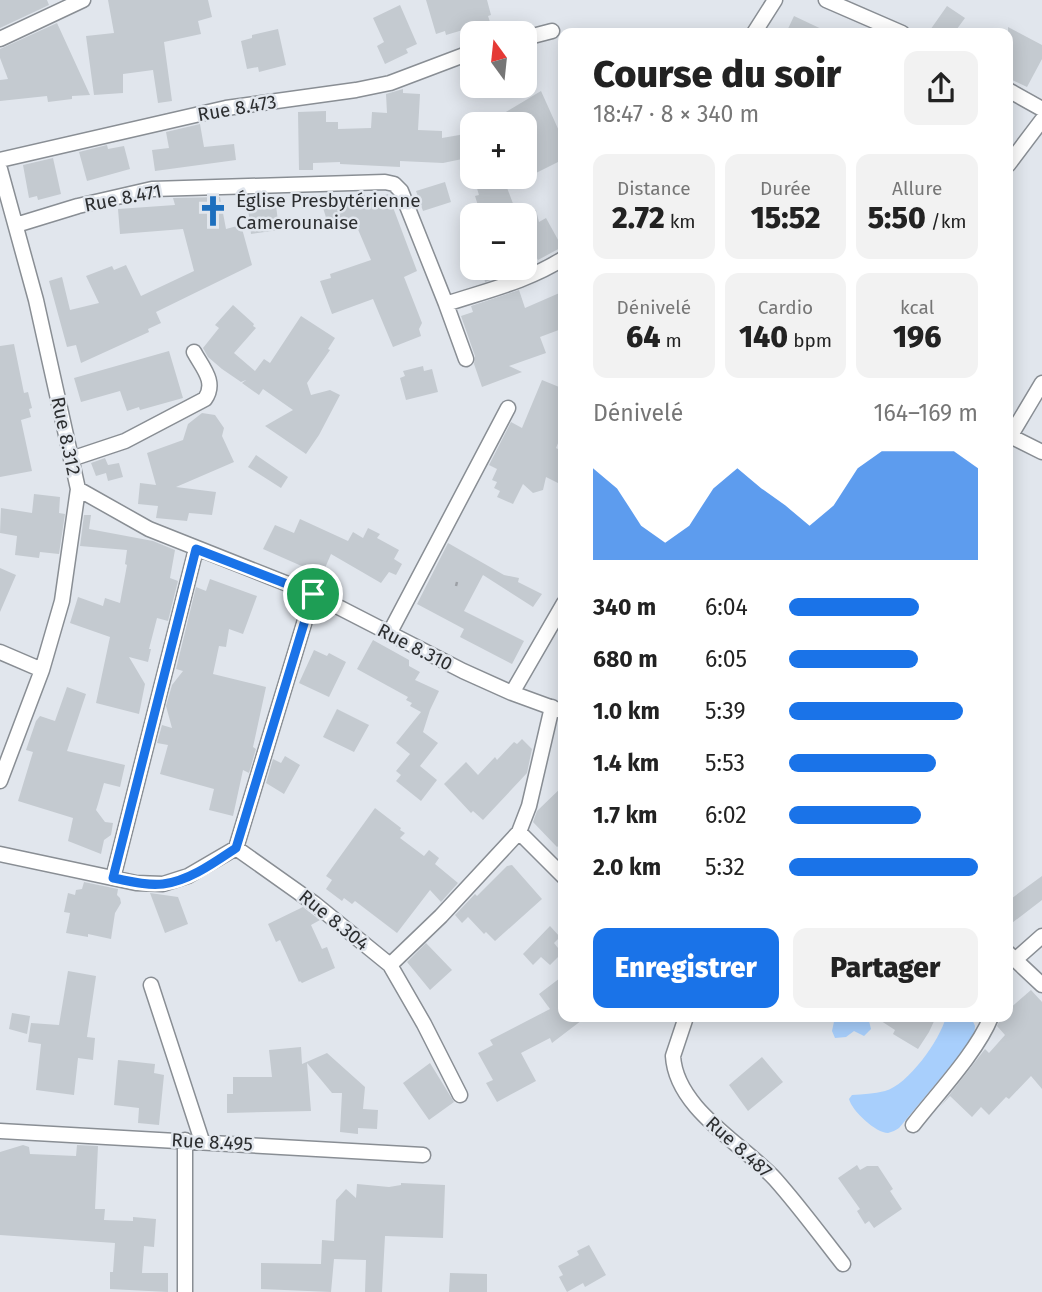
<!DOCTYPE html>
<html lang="fr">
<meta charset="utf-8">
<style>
body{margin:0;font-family:"Fira Sans",sans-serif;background:#f2f2f2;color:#222;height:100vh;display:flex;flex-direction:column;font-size:26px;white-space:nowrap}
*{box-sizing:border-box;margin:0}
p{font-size:23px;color:#767676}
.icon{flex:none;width:38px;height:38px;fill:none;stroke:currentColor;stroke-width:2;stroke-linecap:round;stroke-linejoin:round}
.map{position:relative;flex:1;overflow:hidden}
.details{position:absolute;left:558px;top:28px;width:455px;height:994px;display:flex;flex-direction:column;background:#fff;border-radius:14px;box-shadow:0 4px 18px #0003}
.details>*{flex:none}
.needle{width:46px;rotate:345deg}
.controls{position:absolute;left:460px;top:21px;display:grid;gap:14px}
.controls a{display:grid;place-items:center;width:77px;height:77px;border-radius:14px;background:#fff;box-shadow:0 4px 18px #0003;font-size:35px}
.pin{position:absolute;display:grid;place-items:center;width:60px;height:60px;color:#fff;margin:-30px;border:4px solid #fff;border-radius:50%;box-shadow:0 2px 7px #0007}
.round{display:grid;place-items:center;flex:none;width:74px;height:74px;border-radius:14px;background:#f2f2f2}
.headline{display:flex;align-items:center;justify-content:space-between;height:119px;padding:0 35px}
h1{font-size:38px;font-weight:800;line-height:52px}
.metrics{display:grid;grid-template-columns:repeat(3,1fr);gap:10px;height:119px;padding:7px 35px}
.metrics div{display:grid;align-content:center;border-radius:14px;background:#f2f2f2;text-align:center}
.metrics b{font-size:30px;font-weight:800}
.metrics small{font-size:19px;font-weight:400}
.metrics p{font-size:19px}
.chart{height:196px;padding:14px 35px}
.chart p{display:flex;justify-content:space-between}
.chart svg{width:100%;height:126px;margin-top:7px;fill:#1a73e8;opacity:.7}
.cta{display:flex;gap:14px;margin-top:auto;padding:14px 35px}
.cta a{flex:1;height:80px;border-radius:14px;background:#1a73e8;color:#fff;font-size:28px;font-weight:800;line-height:80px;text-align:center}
.cta a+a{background:#f2f2f2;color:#222}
ul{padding:0 35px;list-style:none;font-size:23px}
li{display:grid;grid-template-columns:112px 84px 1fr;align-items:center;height:52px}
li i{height:18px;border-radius:9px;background:#1a73e8}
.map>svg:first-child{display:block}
.green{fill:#a8cffc}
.building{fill:#c4cad0}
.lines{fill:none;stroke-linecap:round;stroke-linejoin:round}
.street-casing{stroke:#898e94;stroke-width:17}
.path{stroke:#9ca0a5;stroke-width:2.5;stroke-dasharray:7 3.5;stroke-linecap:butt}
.street{stroke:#fff;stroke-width:14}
.route-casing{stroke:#fff;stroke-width:14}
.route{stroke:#1a73e8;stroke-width:9}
.labels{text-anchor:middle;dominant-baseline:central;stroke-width:5;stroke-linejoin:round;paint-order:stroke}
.street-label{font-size:19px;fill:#2c2e30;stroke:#e1e6ed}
.poi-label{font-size:19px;fill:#2c2e30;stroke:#e1e6ed;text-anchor:start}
</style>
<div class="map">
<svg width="1042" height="1292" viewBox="0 0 1042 1292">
<rect width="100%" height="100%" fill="#e1e6ed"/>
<!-- green -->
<path class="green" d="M835,1017h22l12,4 2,8 -7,7 -10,-5 -8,6 -11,1 -3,-7z
M946,1017h25l4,9 -1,12 -75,90c-3,2 -7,4 -11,5 -12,0 -36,-22 -39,-34l3,-4c11,-1 22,-1 33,-4 23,-6 55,-51 61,-74z"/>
<!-- building -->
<path class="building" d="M0,0h47l2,5 -49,23z
M108,0h100l4,17 -14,4 3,13 -37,8 8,59 -14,2 -5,-33 -30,4v19l-29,2 -8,-59 28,-3z
M426,0h61l4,15 -3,1 2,6 -44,13 -1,-4 -9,3z
M400,5l17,39 -11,5 2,4 -23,11 -8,-18 7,-4 -11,-24z
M947,6l18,12 -11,15h-26z
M794,16l36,17h-44z
M57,23l33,72 -18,1v3l-24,3 -1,-6 -47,5v-21l8,-1 -8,-21v-9z
M1008,27l34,18v14l-15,28 -19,-9z
M278,29l8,36 -27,7 -1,-5 -11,2 -6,-28 11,-3v-3z
M403,89v4l17,1 -2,36 24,1v7l29,-5 1,24 -29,6 -43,-2v6l-60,-3v-2l-27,1v7h-14l-1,-58 28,-1v11h12v7l33,-1 1,-16 15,1 -1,-19z
M541,91l23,51v17l-28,14 -11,-22v-27h-39z
M200,124l4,23 30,-3 2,16 -81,11 -3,-21 17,-2 -3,-16z
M107,145l1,4 16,-3 6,23 -43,12 -8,-29z
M53,158l8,36 -23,6 -1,-4 -8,2 -6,-33z
M503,177l12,32 -20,6h-14l-6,-19 4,-1 -3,-10z
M445,182l6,20 -28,9 -7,-20z
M364,192l3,9 21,-7 29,77 -13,6 18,46 -3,6 2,7 -28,11 -20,-48 -41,15 -12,-33 11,-3 -1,-4 41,-14 -17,-40 -25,7 -10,-32h19l1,5z
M220,197l6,32 15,-4 11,40 -96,47 5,11 -13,6 1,3 -68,31 -5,-18 -9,2 -18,-66 13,-4 8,33 29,-7 -13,-27 26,-10 2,4 12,-5 15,31 53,-25 -11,-42 -63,5 -2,-25 57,-4 -2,-7z
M276,205l3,25 -28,4 -3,-26z
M536,210l3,12 7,-4 16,29 -24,13 -13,-23v-24z
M482,268h30l1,4 -28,10z
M519,290l6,18 39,-17v37l-24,9 6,16 -37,13 13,6 -40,15 -8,-23 1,-8 -14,-40 12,-4 -2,-6z
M233,305l21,19 -1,2 3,2 -22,25 21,18 9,-12 6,4 31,-47 34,22 -7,11 2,1 -23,33 4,12 19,-5 10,5 -21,40 -13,19 -41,-28 28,-16 -30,-21 -4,6 -17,-12 4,-3 -5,2 -19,-13 -14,-12 -5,-9 16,-20 -4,-3z
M14,344l10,49 4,-1 4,16 -3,1 2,8 -10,3 11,51 -32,6v-131z
M169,351l14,47 -43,12 -1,-3 -12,4 -7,-20 -39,11 -7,-24z
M423,366l1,5 8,-2 6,23 -32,8 -6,-22 5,-2 -2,-5z
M542,380l22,9v40l-8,19 8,4v34l-18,-9 -3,13 -10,3 -10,-9 -10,20 -16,-7 3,-6 -6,-3 3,-6 -5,-2 5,-11 -8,-4 22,-43 11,6z
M202,413l13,2 9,13 -2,8 12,26 -58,25 40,5 -4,23 -23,-2 -2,8 -31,-3 2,-12 -20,-2 2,-21 16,2 -9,-32 36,-13 5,-16z
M256,455l32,22 -7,11 -33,-21z
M105,458l3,7 11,-2 4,14 -15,4 -2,-8 -10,3 -5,-13z
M34,494l26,3 -1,16 6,1 -6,40 -19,-2 -1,6 -24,-3 2,-19 -17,-3 1,-25 31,5z
M84,515h7l-2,14 64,12 22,9 -5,28 8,3 -10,40 -11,-3 -8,31h2l-3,13 -19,-5 16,27 -6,30 -43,-11 14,-66 -40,-14 8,-26 25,9 2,-8 15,5 7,-38 -2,-1 2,-14 -47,-4z
M300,519l48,22 5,-9 10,6 5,-10 12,6 -3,4 22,12 -5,9 8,5 -6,11 -7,-3 -8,11 -50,-29 -9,21 -59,-26 12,-24 19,8z
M448,543l56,32 15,3 -1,4 24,12 -9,13 -50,-32 -19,36 60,30 -12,23 -52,-27 4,-8 -47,-25z
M0,568l16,7 -16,37z
M210,579l47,17 -14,38 -14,-5 -3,18 -7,-1 -6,28 53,13 -13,60 3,2 -7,24 -6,-3 -10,46 -24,-6 5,-21 -54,-15 8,-29 -11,-2 5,-18 10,3 -6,-22 6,-21 11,-14 -7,-2 20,-82 10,4z
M373,640l36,20v6l11,6 -5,8 24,11 -9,19 -7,22 15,11 -18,23 17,14 -16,21 -25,-20 5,-6 -5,-4 14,-17 -14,-11 25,-31 -11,-6 2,-3 -6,-3 2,-3 -51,-28z
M314,650l13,6 2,-3 17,9 -17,35 -30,-14z
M67,687l19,7 -19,57 58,14 -5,22 -16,-4 -6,21 -2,6 9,12 8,1 -2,12 -7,5 -3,14 -33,-13 5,-23 -55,-17 15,-49 -7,-2 10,-29 4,-5 15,5z
M337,709l32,16 -15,27 -31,-15z
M522,739l10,10 -5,24 -44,47 -10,-9 -2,2 -27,-29 22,-22 12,13 17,-18 2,3 17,-18 3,2z
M285,756l15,9 -16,29 -18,-11 7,-24 8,4z
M564,785v56l-7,6 -24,-25 4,-11z
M375,808l26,20 -1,2 5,3 -5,5 24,18 5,-6 10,8 -4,6 23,19 -17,19 -11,-12 -33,43 -42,-32 -3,3 -8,-6 -2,3 -16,-12 6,-9 -6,-4z
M512,865l30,34 -47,42 -9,-9 -2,2 -16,-17 -6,6 -7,-8 20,-21 2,2 30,-30z
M1042,876v24l-34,26v-25z
M84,882l34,7 -1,6 3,3 1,5 -6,10 -4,26 -23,-5v3l-22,-4 4,-20 -6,-1 4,-19 7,2 1,-5 6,-1z
M150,893l28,4 10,27 -23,9z
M303,907l17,13 -9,5 11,24 5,-2 8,21 -33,15 -2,-2 -1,1 -19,-42 -4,2 -8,-18z
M550,926l10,11 -6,6 8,10 -12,12 -9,-8 -8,8 -10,-11z
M426,943l26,27 -22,20 -23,-28z
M68,971l28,5 -9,61 8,1 -2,22 -15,-2 -4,37 -38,-5 5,-46 -13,-2 3,-19 28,2z
M564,975v42h22l-34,26 -2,-5 -29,15 15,28 -39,21 -11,-19 7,-3 -15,-27 15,-8 -3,-5 60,-31 -11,-15z
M1031,990l11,12v87l-11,-13 -22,23 -3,-2 -17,18 -8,-8 -9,10 -22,-21 -10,11 45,-58 4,4 16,-18 -8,-9 4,-9h7v-7z
M12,1013l18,3 -3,18 -18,-5z
M875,1017h61l-7,15 -11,17 -25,-15 2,-4z
M301,1047l1,17 25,-11 38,34 -2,22 15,1 -1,19 -19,-1v6l-18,-2 2,-39h-10l-25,-30 4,48 -84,2v-19h6v-17h39l-3,-27z
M762,1057l21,25 -35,29 -19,-26z
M118,1060l37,4 -1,9 10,2 -5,50 -21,-2 1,-15 -25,-3z
M430,1063l24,39 -25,18 -26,-37z
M23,1145l6,2 1,7 46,2 1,-11 21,1 -3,63h10l-1,11 29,1v-4l23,2 -2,28 -10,-1 -2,27h26v19l-58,-3v-17h3l2,-29 -115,-8v-83z
M857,1165l3,5 7,-4h11l15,23 -3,2 12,18 -28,19 -5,-7 -4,3 -8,-13 3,-2 -22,-31z
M401,1183l44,2 -2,53 -58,-2 -3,56h-17l1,-32 -32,-1 -3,33 -70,-3v-26l60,1 1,-24 12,1 2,-41 10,-11 10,9 1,-14 32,3 12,-2z
M589,1245l17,30 -21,12 -2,-4 -16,9 -8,-15 4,-2 -5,-9 21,-11 -2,-4z
M450,1273l37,1v18h-38z"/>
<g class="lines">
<defs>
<path id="street" d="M826,0l76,33
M754,33l21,-33
M525,38l27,-7
M0,39l83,-39
M1008,90l34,19
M0,160l226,-52 130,-18 34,-7 82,-31
M1008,165l34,-45
M0,169l36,131 42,189 -16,112 -20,69 -42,111
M16,225l62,-19 74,-17 233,-7 9,2 7,7 45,113c39,-13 83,-23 118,-46
M446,304l20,55
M1010,436l32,16
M1008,440l34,-57
M71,459l54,-18 80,-42c12,-17 -3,-32 -11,-47
M78,489l71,40 164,65 150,77 49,22 52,19
M313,594l-77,254 79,56 75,61 51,-49 78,-84 10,-26 23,-99
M389,634l119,-226
M0,652l42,18
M512,693l52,-90
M519,832l45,45
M0,854l136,29 27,1 25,-8 48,-28
M113,878l83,-329
M1008,953l34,32
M1016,959l26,-23
M390,965l34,59 36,71
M151,985l51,156
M686,1017l-13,39c3,53 70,88 102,123 24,27 46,57 68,85
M913,1125c24,-31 64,-73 78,-108
M0,1131l423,24
M185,1140v152"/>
</defs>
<!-- street casing -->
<use href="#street" class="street-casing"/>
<!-- path -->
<path class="path" d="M456,586l1,-4"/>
<!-- street -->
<use href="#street" class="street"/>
</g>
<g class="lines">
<defs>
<path id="route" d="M196,549l117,45 -77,254c-21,14 -47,33 -73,36 -17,2 -34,-3 -50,-6z"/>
</defs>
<!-- route casing -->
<use href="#route" class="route-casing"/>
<!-- route -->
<use href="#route" class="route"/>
</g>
<!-- icons -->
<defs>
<symbol id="church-bare" viewBox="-9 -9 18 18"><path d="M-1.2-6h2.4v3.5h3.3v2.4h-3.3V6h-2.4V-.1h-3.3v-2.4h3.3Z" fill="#1d6fbe" stroke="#e1e6ed" stroke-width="2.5" paint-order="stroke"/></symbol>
</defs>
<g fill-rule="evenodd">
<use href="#church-bare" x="191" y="189" width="44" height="44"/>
</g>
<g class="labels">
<!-- street labels -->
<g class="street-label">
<text transform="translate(237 108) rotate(-10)">Rue 8.473</text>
<text transform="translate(123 198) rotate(-11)">Rue 8.471</text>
<text transform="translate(66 436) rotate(78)">Rue 8.312</text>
<text transform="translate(415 647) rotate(27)">Rue 8.310</text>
<text transform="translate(334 920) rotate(39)">Rue 8.304</text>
<text transform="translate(212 1142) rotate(3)">Rue 8.495</text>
<text transform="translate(739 1147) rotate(42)">Rue 8.487</text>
</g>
<!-- poi labels -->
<g class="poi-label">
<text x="236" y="200">Église Presbytérienne<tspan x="236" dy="22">Camerounaise</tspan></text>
</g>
</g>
</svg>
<div class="controls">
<a><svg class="needle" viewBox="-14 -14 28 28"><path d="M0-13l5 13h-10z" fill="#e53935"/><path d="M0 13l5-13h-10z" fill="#767676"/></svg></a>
<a>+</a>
<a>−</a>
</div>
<div class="pin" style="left:313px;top:594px;background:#1e9e55"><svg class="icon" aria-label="arrive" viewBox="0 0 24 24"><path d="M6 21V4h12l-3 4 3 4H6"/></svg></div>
<section class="details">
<div class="headline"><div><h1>Course du soir</h1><p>18:47 · 8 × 340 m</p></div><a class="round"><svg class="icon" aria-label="share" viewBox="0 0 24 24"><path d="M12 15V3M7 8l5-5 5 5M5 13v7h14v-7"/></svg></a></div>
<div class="metrics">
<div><p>Distance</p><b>2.72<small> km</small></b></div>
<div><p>Durée</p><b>15:52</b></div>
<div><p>Allure</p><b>5:50<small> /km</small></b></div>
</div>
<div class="metrics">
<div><p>Dénivelé</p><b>64<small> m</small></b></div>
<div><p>Cardio</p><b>140<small> bpm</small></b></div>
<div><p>kcal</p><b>196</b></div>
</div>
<div class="chart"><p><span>Dénivelé</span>164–169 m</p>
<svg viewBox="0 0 160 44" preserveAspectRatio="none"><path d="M0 44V12L10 19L20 32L30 38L40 32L50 19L60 12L70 19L80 25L90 32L100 25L110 12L120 6L130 6L140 6L150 6L160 12V44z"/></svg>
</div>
<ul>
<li><b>340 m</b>6:04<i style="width:69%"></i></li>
<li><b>680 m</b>6:05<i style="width:68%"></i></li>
<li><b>1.0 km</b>5:39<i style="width:92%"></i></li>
<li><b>1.4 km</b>5:53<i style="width:78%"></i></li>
<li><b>1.7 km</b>6:02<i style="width:70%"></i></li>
<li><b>2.0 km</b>5:32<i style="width:100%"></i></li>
</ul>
<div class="cta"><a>Enregistrer</a><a>Partager</a></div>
</section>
</div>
